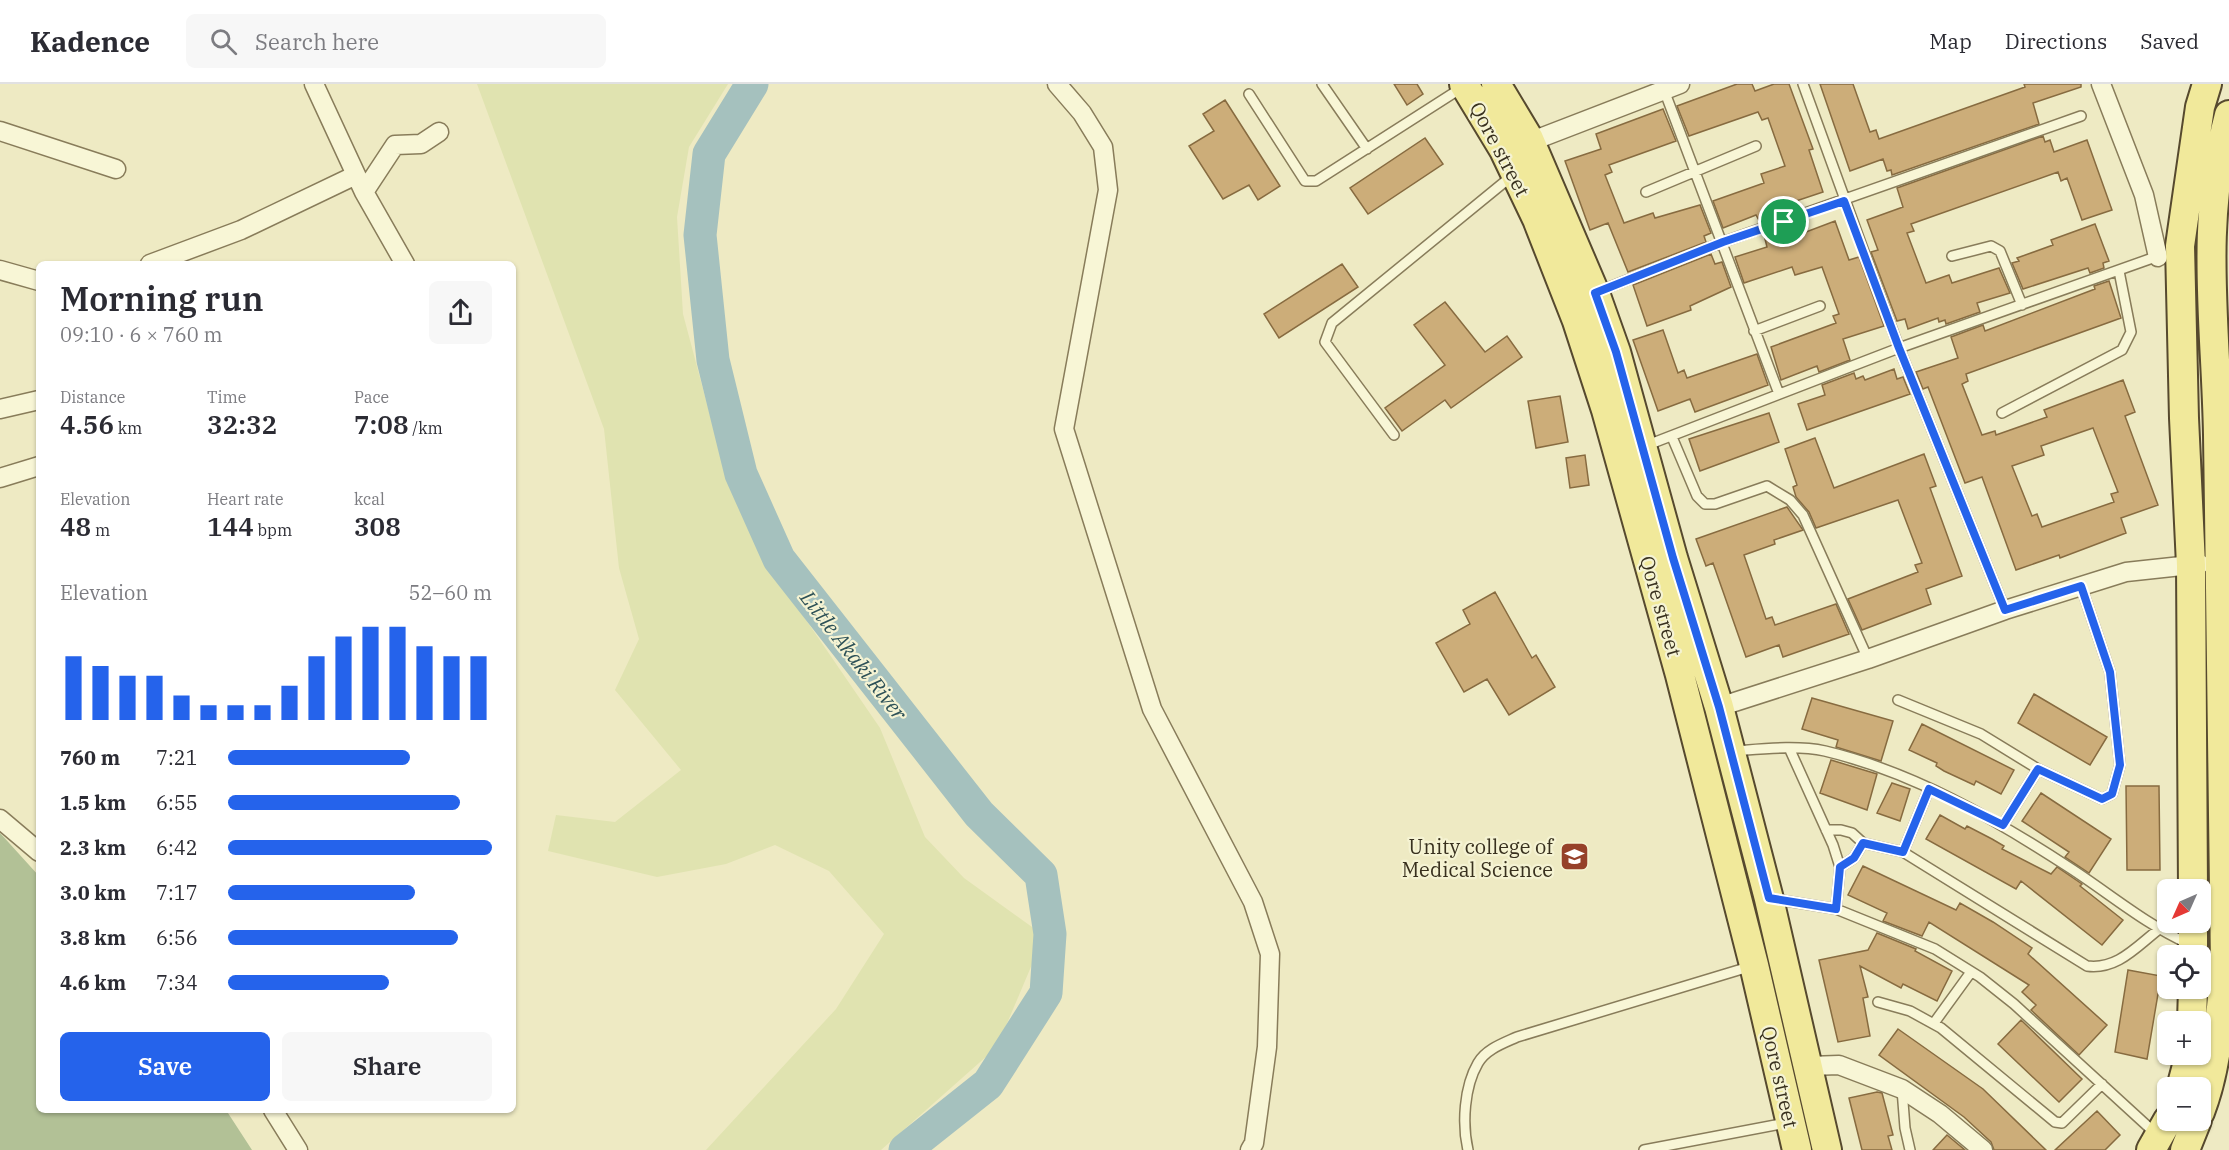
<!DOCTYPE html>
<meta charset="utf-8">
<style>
body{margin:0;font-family:"IBM Plex Serif",serif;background:#f7f7f7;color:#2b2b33;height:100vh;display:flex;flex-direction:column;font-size:22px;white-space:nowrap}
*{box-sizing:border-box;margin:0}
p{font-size:20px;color:#7c7c81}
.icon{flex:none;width:33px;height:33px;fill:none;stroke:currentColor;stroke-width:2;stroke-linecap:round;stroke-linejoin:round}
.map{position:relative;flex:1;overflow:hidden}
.side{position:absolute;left:36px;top:177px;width:480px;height:852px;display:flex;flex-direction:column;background:#fff;border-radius:9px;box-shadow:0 2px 4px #0004}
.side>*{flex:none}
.needle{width:39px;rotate:225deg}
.fabs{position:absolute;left:2157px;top:795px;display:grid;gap:12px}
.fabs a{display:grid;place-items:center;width:54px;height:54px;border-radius:9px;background:#fff;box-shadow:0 2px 4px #0004;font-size:30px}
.pin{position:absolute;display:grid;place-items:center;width:51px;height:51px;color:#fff;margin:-26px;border:3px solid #fff;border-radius:50%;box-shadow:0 2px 6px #0007}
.round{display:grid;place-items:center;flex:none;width:63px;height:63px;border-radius:9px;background:#f7f7f7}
.summary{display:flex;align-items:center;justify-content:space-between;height:102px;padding:0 24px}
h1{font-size:33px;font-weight:600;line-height:45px}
.stats{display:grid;grid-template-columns:repeat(3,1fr);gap:9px;height:102px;padding:6px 24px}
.stats div{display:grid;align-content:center}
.stats b{font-size:26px;font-weight:600}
.stats small{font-size:16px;font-weight:400}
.stats p{font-size:16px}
.chart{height:168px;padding:12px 24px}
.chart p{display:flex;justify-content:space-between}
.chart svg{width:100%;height:108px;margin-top:6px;stroke:#2563eb;stroke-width:6}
.cta{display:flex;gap:12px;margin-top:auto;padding:12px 24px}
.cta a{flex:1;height:69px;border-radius:9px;background:#2563eb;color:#fff;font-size:24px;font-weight:600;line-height:69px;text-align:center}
.cta a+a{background:#f7f7f7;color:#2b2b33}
ul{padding:0 24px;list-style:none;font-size:20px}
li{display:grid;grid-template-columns:96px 72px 1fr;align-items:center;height:45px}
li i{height:15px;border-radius:8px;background:#2563eb}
header{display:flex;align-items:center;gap:36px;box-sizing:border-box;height:84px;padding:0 30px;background:#fff;border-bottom:2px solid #e1e1e2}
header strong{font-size:28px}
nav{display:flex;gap:33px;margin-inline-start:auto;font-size:21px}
.search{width:420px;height:54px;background:#f7f7f7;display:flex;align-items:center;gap:15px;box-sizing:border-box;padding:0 21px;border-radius:9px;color:#7c7c81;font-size:22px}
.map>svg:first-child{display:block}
.farmland{fill:#e0e3b0}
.cemetery{fill:#b2c196}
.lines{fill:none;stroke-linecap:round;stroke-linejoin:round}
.river{stroke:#a5c1be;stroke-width:33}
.building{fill:#ccad79;stroke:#876b40;stroke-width:1.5;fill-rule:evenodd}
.lane-casing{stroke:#887c5a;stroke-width:12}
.street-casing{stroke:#887c5a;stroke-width:21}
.primary-casing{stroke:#56492e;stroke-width:32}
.lane{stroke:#f8f6d6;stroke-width:9}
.street{stroke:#f8f6d6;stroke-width:18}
.primary{stroke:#f1e99b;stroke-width:28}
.route-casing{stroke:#fff;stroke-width:12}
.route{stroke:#2563eb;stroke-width:8}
.labels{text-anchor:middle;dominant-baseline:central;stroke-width:4.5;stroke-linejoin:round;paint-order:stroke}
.street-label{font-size:20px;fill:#38301e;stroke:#f5f3d3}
.poi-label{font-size:20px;fill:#38301e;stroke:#f5f3d3;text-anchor:end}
.water-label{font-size:21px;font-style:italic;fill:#2d5157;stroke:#f5f3d3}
</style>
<header>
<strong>Kadence</strong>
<div class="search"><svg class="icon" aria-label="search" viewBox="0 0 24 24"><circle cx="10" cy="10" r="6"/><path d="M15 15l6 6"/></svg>Search here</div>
<nav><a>Map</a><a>Directions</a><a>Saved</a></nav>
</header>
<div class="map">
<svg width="2229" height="1066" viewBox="0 0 2229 1066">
<rect width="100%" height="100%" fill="#eeeac3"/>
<!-- farmland -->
<path class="farmland" d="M477,0h251l-39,63 -12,70 6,97 45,169 52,99 100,146 45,109 39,41 75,54 -6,30 -36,85 -116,103h-175l130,-141 48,-75 -55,-63 -54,-26 -49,19 -69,13 -109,-26 8,-36 59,7 66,-52 -66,-80 24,-51 -20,-71 -15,-139z"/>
<!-- cemetery -->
<path class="cemetery" d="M0,749l39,43v234h187l26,40h-252z"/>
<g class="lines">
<!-- river -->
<path class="river" d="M752,0l-43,70 -9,81 13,125 28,114 38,85 200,255 62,61 9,59 -4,59 -58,91 -83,66"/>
</g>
<!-- building -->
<path class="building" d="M1394,0h23l6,10 -16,11z
M1737,0h15l3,7 19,-7h15l24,65 -4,1 14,42 -27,9 2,7 -38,14 -4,-7 -33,13 -10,-27 51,-18 -3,-9 24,-8 -17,-48 -6,2 -4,-8 -69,24 -12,-30z
M1820,0h33l17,48 6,-2 3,9 146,-52 -1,-3h57v3l-48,16 6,21 -147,51 -1,-5 -4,1 -4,-12 -33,12z
M1225,16l55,86 -22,14 -9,-15 -26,14 -34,-53 25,-15 -11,-17z
M1663,25l13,32 -67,24 3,7 -7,3 19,48 29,-10 2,5 45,-13 11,28 -7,3 2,6 -78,30 -20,-49 -18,7 -25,-69 36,-12 -5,-15z
M2043,52l2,6 5,-2 4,12 33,-12 25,70 -30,10 -15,-42 -6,3 -3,-9 -147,52 3,7 -7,2 19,50 23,-8 3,8 47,-15 11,25 -33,10 3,9 -34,12 -1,-4 -6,2 -1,-4 -30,11 -3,-10 -8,2 -26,-69 7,-2 -11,-30 36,-13 -6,-19z
M1425,54l18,26 -75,50 -18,-26z
M1803,137l3,11 29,-11 14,39 10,-3 25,69 -41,13 7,21 -31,12 -2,-6 -36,14 -10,-33 65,-24 -3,-7 6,-2 -17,-47 -27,8 -3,-8 -48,16 -9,-26 32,-10 -3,-12z
M2095,140l14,37 -6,2 1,5 -14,5 -2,-5 -65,21 -11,-26 7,-2 -2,-3 36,-13 -2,-5z
M1711,170l4,10 7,-2 9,25 -41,19 1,4 -44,16 -14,-41z
M1342,180l16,23 -79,51 -15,-24z
M2109,197l12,37 -155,56 2,7 -6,3 20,51 13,-4 1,4 51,-18 -3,-7 79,-30 12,32 -10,4 33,89 -37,13 5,15 -66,25 -1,-3 -43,15 -34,-93 -17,6 -37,-96 -5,2 -7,-17 42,-14 -7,-21 32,-12 2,6 110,-42 -1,-3zM2093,344l25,64 -7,2 3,8 -72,25 -5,-13 -5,2 -20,-50 32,-11 -3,-9z
M1445,218l40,50 22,-16 15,21 -71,51 -6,-8 -43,31 -17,-23 60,-43 -31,-40z
M1663,246l15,43 6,-3 3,8 70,-24 11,31 -73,27 -5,-13 -32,12 -25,-71z
M1894,285l3,10 6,-2 7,17 -103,36 -9,-26 27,-9 -3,-10 32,-12 2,6 7,-3 2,4z
M1560,312l8,46 -32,6 -8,-47z
M1769,329l10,29 -79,29 -11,-32z
M1815,354l19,50 90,-34 12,32 -6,2 32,88 -36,13 5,15 -69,26 -14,-31 70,-27 -3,-7 7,-2 -24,-63 -82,28 -7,-16 -13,-15 -3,-10 4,-2 -12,-36z
M1585,371l4,30 -19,3 -4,-30z
M1787,423l16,23 -29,10 1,4 -31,11 22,64 6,-2 3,8 61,-21 13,30 -66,23 -4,-12 -33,12 -33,-94 -7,3 -10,-27z
M1495,508l37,66 4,-3 19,32 -46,28 -22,-36 -23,13 -28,-49 34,-19 -7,-14z
M2034,610l73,43 -17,28 -72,-42z
M1812,614l81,23 -12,40 -45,-14 2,-7 -36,-11z
M1922,640l92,46 -13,24 -25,-13 -2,4 -30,-14 -8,-5 1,-3 -28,-13z
M1831,676l46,14 -10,36 -47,-17z
M1892,699l18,6 -10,32 -23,-8z
M2126,702h33l1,84h-33z
M2041,709l70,46 -22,34 -24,-16 4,-5 -47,-31z
M1940,731l25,14 2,-3 25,13 12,7 -2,3 49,25 6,-7 25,17 -2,2 43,34 -21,25 -81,-64 -5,8 -90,-50z
M1863,782l93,44 4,-7 33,19 39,26 -4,6 79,71 -28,30 -48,-45 5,-5 -14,-13 7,-7 -100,-63 -7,14 -39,-15 4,-8 -39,-18z
M1877,849l39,16 -1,2 37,20 -15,30 -34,-17 -2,4 -41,-22 8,31 -5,1 7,38 -32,6 -19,-82 49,-10z
M2128,886l33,6 -14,83 -32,-7z
M2021,936l61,59 -23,23 -61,-58z
M1898,945l85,60 63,61h-52l-3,-8 -27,-25 -85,-62z
M1877,1008l5,1 11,42 -5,1 4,14h-30l-13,-52z
M2097,1027l23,24 -15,15h-50z
M1947,1051l18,15h-32z"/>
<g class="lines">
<defs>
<path id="lane" d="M1322,0l45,65
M1803,0l96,264 106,262
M1664,6l115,304
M1249,10l56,87h11l147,-94
M1646,108l110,-46
M1952,172l39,-10 9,5 22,54
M1597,208l126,-50 358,-126
M1754,247l66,-25
M2002,329l120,-63 9,-18 -12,-61
M1394,351l-69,-93 7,-19 181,-148
M1672,353l25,59 8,8h10l52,-18 23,14 13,15 65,144
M1645,362l254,-98 262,-93
M1898,616l83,34 57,35 64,30 10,-5 8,-29 -10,-93 -29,-86
M1790,666l43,95 7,22 -4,42
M1734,667c28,-2 63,-6 91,0 88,21 170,68 245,117 40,26 75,56 119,76
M2003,741l35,-56
M1826,746h15l11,3 11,10 40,9 184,114c30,4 49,-19 71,-36
M1903,768l26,-63
M1840,783l14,-9 9,-15
M1774,815l62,10 99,40 45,28 34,27 141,129
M1878,918l32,9 31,17 114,94 7,1 40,-39
M1934,939l37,-51
M1902,1005l3,39 5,22
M1468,1066c-6,-26 -4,-63 10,-87 8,-14 26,-20 39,-26l235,-71
M1644,1066l142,-27"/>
<path id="street" d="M314,0l50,108 41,72
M1057,0l25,29 21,34 5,43 -44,239 88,280 101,193 17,52 -3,93 -13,96 -4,7
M2101,0l43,111 14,62
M0,47l116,38
M1522,58l18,-4 140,-54
M364,108l31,-47 26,-1 18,-12
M150,180l91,-34 115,-55
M0,186l39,11
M0,325l39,-9
M0,394l39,-12
M1719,623l149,-48 137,-49 121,-38 74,-8
M0,735l39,33
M1809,982l30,-1 63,24 38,25 43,36
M273,1026l25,40"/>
<path id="primary" d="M1464,0l40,66 33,69 40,102 29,89 74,265 74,290 43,185
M1496,0l33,55 66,154 21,59 57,206 46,149 50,192 58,251
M2193,806l-2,-325 -7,-147 -4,-172 20,-139 7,-23
M2193,872v-34
M2192,938l1,-34
M2181,1004l9,-34
M2200,1028c18,-47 20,-97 25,-146 -2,-177 -4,-354 -7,-531 -2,-112 -19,-207 11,-320
M2151,1066l17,-30
M2185,1066l12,-30"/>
</defs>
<!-- lane casing -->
<use href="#lane" class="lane-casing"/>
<!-- street casing -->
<use href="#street" class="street-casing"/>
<!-- primary casing -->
<use href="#primary" class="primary-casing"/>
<!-- lane -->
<use href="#lane" class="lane"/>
<!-- street -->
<use href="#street" class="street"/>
<!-- primary -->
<use href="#primary" class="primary"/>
</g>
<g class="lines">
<defs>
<path id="route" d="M1844,117l55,147 106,262 76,-24 29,86 10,93 -8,29 -10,5 -64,-30 -35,56 -74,-36 -26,63 -40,-9 -9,15 -14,9 -4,42 -67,-11 -50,-191 -46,-149 -57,-206 -21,-59 128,-51z"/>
</defs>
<!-- route casing -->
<use href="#route" class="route-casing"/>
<!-- route -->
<use href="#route" class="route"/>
</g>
<!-- icons -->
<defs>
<symbol id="university-square" viewBox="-11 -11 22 22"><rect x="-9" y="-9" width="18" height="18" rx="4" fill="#96412a" stroke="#f5f3d3"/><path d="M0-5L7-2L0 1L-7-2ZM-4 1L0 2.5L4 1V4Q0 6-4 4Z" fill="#fff"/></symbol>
</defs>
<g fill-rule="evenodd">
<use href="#university-square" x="1558" y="756" width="33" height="33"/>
</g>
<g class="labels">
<!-- street labels -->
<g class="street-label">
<text transform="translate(1500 65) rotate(62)">Qore street</text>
<text transform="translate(1661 522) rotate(74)">Qore street</text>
<text transform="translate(1780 993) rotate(77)">Qore street</text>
</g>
<!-- poi labels -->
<g class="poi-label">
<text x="1553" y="762">Unity college of<tspan x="1553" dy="23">Medical Science</tspan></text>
</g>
<!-- water labels -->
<g class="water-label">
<text transform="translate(854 571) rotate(52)">Little Akaki River</text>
</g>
</g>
</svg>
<div class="fabs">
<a><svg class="needle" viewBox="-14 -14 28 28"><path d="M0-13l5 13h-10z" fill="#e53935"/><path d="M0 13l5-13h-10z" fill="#7c7c81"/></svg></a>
<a><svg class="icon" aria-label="locate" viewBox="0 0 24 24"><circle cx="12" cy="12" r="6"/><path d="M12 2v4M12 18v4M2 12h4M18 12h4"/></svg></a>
<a>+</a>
<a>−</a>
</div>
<div class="pin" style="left:1784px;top:138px;background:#1e9e55"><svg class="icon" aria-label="arrive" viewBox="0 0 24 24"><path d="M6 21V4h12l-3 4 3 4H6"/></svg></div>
<section class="side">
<div class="summary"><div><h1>Morning run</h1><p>09:10 · 6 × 760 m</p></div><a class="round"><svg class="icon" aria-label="share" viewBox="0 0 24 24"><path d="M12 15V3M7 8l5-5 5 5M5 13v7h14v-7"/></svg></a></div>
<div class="stats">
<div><p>Distance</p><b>4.56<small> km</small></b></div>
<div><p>Time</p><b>32:32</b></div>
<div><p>Pace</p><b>7:08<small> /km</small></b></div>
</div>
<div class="stats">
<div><p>Elevation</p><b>48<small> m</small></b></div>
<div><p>Heart rate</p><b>144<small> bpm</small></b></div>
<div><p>kcal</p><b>308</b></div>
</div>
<div class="chart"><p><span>Elevation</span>52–60 m</p>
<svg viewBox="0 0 160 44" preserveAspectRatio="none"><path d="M5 44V18M15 44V22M25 44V26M35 44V26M45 44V34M55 44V38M65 44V38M75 44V38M85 44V30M95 44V18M105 44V10M115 44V6M125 44V6M135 44V14M145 44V18M155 44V18"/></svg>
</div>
<ul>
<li><b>760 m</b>7:21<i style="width:69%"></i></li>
<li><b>1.5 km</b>6:55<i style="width:88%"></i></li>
<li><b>2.3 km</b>6:42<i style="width:100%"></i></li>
<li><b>3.0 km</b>7:17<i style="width:71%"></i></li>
<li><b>3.8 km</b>6:56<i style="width:87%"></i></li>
<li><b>4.6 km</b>7:34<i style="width:61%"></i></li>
</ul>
<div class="cta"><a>Save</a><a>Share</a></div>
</section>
</div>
